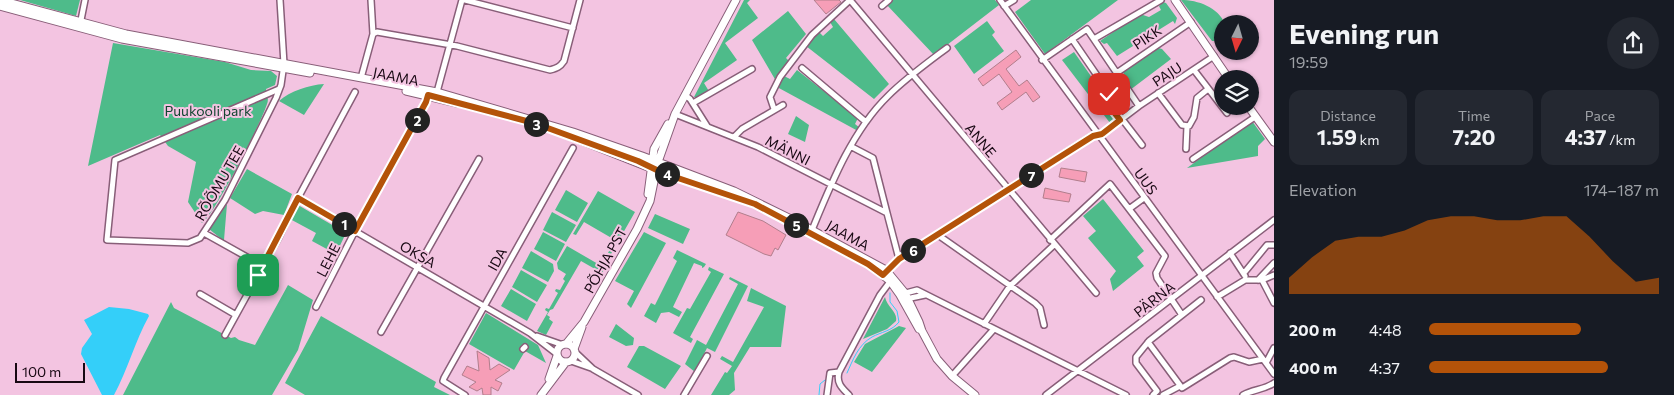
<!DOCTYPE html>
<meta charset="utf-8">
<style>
body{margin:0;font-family:Commissioner,sans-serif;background:#242831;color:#f1f3f6;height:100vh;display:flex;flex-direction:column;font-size:19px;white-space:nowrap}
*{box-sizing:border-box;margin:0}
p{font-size:16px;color:#9ea1a6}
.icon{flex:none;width:28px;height:28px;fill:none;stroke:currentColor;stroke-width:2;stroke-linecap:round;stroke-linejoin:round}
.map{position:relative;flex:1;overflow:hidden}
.drawer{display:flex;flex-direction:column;background:#171b24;width:400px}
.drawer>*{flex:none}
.needle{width:32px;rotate:185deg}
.controls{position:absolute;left:1214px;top:15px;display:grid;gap:10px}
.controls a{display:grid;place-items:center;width:45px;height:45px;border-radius:50%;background:#171b24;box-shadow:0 1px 4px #0004;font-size:25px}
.scale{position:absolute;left:15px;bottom:12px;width:70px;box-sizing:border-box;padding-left:5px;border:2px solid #180813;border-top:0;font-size:14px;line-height:18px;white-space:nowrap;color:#180813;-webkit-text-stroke:4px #f3c4e1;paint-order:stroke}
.pin{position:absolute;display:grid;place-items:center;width:42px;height:42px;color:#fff;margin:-21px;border-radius:10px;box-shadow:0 2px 8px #0006}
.km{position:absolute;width:25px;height:25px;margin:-12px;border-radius:50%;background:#222;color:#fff;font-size:14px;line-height:25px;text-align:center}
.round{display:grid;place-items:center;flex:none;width:52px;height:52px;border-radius:26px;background:#242831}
.summary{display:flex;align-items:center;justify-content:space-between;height:85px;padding:0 15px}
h1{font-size:28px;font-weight:700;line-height:38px}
.stats{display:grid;grid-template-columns:repeat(3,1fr);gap:8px;height:85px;padding:5px 15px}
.stats div{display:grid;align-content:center;border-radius:12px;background:#242831;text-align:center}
.stats b{font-size:21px;font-weight:700}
.stats small{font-size:14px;font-weight:400}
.stats p{font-size:14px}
.chart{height:140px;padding:10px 15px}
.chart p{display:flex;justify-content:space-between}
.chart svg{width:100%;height:90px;margin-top:5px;fill:#b45309;opacity:.7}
ul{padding:0 15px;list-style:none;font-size:16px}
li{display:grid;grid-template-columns:80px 60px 1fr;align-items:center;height:38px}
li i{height:12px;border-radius:6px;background:#b45309}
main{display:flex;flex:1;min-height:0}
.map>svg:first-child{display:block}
.green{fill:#4ebb8a}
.water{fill:#34cff9}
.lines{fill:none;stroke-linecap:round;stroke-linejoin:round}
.stream{stroke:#34cff9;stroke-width:1}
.building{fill:#f69eb7;stroke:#b17e8c}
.street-casing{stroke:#885e78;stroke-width:8}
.secondary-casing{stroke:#885e78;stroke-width:9}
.street{stroke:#fff;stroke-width:5}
.secondary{stroke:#fff;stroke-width:7}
.route-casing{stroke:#fff;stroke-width:10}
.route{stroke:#b45309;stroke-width:6}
.labels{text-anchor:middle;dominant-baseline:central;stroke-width:4;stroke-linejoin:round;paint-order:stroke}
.street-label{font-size:14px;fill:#180813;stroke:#f3c4e1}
.park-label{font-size:14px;fill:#124530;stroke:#f3c4e1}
</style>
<main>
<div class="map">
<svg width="1274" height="395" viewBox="0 0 1274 395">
<rect width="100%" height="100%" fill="#f3c4e1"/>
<!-- green -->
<path class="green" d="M20,0h60l-4,16z
M744,0h6l-3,3 11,15 -33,25 12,17 -33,23 6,10 -11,5 -5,-1z
M891,0h104l4,5 -65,50 -48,-51z
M1031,0h87l-73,54 -30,-42z
M1181,0c17,0 37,7 44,24h-3l-7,17h-3z
M1163,2l3,1 11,15 -2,6 -2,-3 -56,35 -10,-13 -3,1 -4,-3 40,-27 9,3 12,-7 -2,-4z
M788,11l18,23 -20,24 4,4 -14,19 -24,-41z
M834,19l55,65 -15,15 -68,-53 13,-14 4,4 10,-9 -3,-5z
M987,21l8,11 -3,3 12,16 -30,23 -20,-28z
M113,43l112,19 26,8 20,1 6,5 -2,9 -9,4c1,5 3,11 1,15 -5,17 -53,112 -65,119l-14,-21 8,-40 -28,-16 -8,-11 -72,31z
M1155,47l7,2 9,10 -41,31 -8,-21z
M1074,52l33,47 -1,5 9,14 -5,5 -48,-63z
M797,70l61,48 -3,6 5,4 -2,3 -81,-44 7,-11 6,3z
M324,84l-20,31 -25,-14c11,-10 30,-16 45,-17z
M796,116l13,9 -4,17 -17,-8z
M1252,121l13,18 -7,7v10l-71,12z
M247,169l45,25 -8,21 -21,-4 -8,3 -25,-16z
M566,190l22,13 -11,19 -22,-12z
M598,191l37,21 -24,42 -3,-1 7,-13 -31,-18 -8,13 -3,-1z
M1103,199l41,52 -7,6 7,9 -31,25 -3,-12 6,-8 -28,-33 8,-7 -13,-15z
M227,204l-3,36v1l-15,-12z
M298,205l48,28 -10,21 -24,-13 4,-8 -26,-14z
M552,212l24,13 -10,17 -23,-12z
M655,214l35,15 -7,15 -35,-16z
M543,232l22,12 -9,17 -22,-12z
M644,232l22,11 -35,65 -4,-4 7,-13 -19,-10z
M567,246l38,22 -3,5 -21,-12 -28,48 -3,1 -3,5 3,2 -1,2 4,3 -7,13 -9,-4 11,-19 -3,-2 1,-2 3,1 9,-16 -3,-2 1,-2 4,1 5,-9 -2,-2 3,-5 -8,-5 -1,-6z
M677,250l29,14 -2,3 -2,1v-2l-8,-3 -21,44 9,5 -3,5 -10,-5 -8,1 -5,10 -12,-7 7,-13 4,2 22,-44 -4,-3z
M531,251l22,13 1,7 -6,11 -26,-14z
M709,267l15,7 -34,63 3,2 -2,4 -18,-10 14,-25 3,1 21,-37 -3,-2z
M521,270l26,15 -10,17 -25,-15z
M730,277l18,9 -33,66 -8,-4 -12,24 -10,-8 12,-24 9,5 32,-61 -9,-5z
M288,285l25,15 -15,50 -26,45h-149l48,-93 3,6 57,30 4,-1 4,3 16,5z
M751,288l35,18 -5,41h-31l-16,26 1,17 -6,5h-18l14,-23 2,1 5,-7 -12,-7 2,-3 11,6 31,-55 -17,-6z
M511,289l25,15 -9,17 -26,-15z
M885,297c2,10 13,15 11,24l-9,8 -24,10z
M486,313l52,32 8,18 -21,-12 -11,19 -45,-26z
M321,316l115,66 -2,5 16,8h-145l-20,-12z
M616,324l18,14 -1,7 -7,1 -17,-9z
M899,326l7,2 -34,44 -18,-10 11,-18z
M639,346h5l37,20 -16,23 -38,-22z"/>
<!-- water -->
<path class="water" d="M109,307l20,2 19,5 1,2c-14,25 -21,53 -35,79h-12l-21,-41 1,-6 10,-14 -8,-14z"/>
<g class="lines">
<!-- stream -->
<path class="stream" d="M847,373c6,-13 11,-28 25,-36 9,-5 20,-6 27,-15l-2,-11 -7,-9v-9
M819,395l1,-11 5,-4"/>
</g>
<!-- building -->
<path class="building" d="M814,0h25l2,2 -15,12z
M1016,50l5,7 -15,12 13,17 8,-6 13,17 -7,5 -7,-10 -24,18 -5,-7 15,-11 -13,-18 -16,12 -5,-7z
M1061,168l26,4 -2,10 -26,-5z
M1045,188l26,6 -2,8 -26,-4z
M738,212l25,9 23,14 -8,15 -3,-2 -4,8 -7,-2 -38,-19z
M477,351l12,7 1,12 9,-6 11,6 -15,10 7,3 -4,8 -7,-4v8h-8l-1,-7 -5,3 -8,-4 7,-5 -14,-7 5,-9 12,5z"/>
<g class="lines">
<defs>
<path id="street" d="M371,0l2,34
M465,0l108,28
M850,0l246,293
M1000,0l274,374
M882,6l7,-6
M1004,6l10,-6
M80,25l5,-25
M1072,39l37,54 1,14 10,13
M1094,39l67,-39
M1042,60l45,-31 52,77
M802,68l64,54
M1194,70l33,43
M1118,72l73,-50
M361,78l12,-44 4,-2 80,14 93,24c7,-2 10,-3 14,-9l16,-61
M279,89l-164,71 -8,80 81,3 12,-5 25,-38 51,-102 5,-13 3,-21 -4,-64
M355,92l-57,106 232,135 27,21
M437,92l25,-92
M1158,93l24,32 7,1 5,-9 3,-19 11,-9
M685,95l5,4 17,27
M693,103l59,-34
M774,109l-4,-12 10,-20 32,-42 38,-35
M675,114l83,33 129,66 12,46
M1122,119l20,26
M734,137l8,-8 41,-24
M852,147l21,11 14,55
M1186,149l1,-23
M1193,159l62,-42
M1129,209l15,-11
M812,230c19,-46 40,-99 76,-134 18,-18 39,-33 59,-48
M204,233l59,33
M938,235l97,68 5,5 4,17
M1050,240l60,-56 55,72 -9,17 1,5 25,37
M1230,253l15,23
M885,272l14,-13 194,-124 9,-1 37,-28 75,-50
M1244,273l23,-28h7
M1258,280l16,-17
M1262,280l12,23
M200,294l36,21
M902,294l15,-4 209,105
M1217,297l28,-17h17l12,-5
M906,299l19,-4
M316,307l39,-76 71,-129 2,-9
M984,324l26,-38 44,-41
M381,332l98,-173
M225,335l54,-98 19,-39
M537,336l26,9
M1148,342l34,46 48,-30 4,-1 15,5 14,-3
M523,349l2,-2
M575,352l18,17 45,26
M571,361l20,7
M1266,363l8,-15
M839,372c-3,11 3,16 10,23
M952,376l42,-47
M465,395l-22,-14 1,-3 129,-230
M684,395l23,-39
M827,395l3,-22 9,-1 41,-77 12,-16
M1046,395l228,-175
M1153,395l4,-4 -21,-28v-6l13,-16 52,-41
M1163,395l17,-9
M1243,395c11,-6 21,-5 31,-12"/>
<path id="secondary" d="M0,0l126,34 311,58 136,40 69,24 92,35 63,31 89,48 19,23 14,29 3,9 15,28 15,17 23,19
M1175,0l54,79
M0,6l122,33 188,34
M406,91l51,12
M1248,106l26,36
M565,134l98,39 68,22
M648,194l6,-45 14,-25
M870,265l20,16 10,14 19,34
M557 353a9 9 0 1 1 18 0a9 9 0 1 1-18 0Z
M566,344l18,-22 53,-93 13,-28 8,-39 17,-48 61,-114
M574,349l8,-22
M549,379l8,-23
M541,395l25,-33"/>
</defs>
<!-- street casing -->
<use href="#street" class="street-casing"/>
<!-- secondary casing -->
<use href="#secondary" class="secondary-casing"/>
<!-- street -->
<use href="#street" class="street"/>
<!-- secondary -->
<use href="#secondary" class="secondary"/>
</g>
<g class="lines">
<defs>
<path id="route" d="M258,275l40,-77 57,33 71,-129 2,-7 106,28 104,38 25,12 92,31 113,60 15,11 16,-16 194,-123 9,-2 18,-14 -10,-13 -1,-13"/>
</defs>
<!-- route casing -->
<use href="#route" class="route-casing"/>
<!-- route -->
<use href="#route" class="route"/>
</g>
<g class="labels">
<!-- street labels -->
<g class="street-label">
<text transform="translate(1147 37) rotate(-34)">PIKK</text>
<text transform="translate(1167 74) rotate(-33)">PAJU</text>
<text transform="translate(396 76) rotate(11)">JAAMA</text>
<text transform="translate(981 140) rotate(50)">ANNE</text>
<text transform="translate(788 150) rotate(27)">MÄNNI</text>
<text transform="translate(1146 181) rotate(54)">UUS</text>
<text transform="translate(219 183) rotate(-60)">RÕÕMU TEE</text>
<text transform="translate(848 235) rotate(29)">JAAMA</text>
<text transform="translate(418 254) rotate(30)">OKSA</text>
<text transform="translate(497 259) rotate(-61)">IDA</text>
<text transform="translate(328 260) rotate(-63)">LEHE</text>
<text transform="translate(605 260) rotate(-61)">PÕHJA PST</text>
<text transform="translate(1154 299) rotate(-38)">PÄRNA</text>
</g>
<!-- park labels -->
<g class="park-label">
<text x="208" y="110">Puukooli park</text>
</g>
</g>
</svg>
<div class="controls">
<a><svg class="needle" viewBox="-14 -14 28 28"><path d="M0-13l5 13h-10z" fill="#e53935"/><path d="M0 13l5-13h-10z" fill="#9ea1a6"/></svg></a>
<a><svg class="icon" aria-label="layers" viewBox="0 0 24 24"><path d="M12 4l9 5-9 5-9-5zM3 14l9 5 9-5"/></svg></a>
</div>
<div class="scale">100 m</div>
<div class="pin" style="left:258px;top:275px;background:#1e9e55"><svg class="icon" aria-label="arrive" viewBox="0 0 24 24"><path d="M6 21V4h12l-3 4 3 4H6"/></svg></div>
<div class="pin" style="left:1109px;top:94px;background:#d93025"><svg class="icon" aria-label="check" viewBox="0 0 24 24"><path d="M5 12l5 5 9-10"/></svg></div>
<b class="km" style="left:344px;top:224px">1</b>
<b class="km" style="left:417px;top:120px">2</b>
<b class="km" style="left:536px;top:124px">3</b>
<b class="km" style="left:667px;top:174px">4</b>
<b class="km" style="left:796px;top:225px">5</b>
<b class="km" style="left:913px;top:250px">6</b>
<b class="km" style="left:1031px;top:175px">7</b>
</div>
<section class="drawer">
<div class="summary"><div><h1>Evening run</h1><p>19:59</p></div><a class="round"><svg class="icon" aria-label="share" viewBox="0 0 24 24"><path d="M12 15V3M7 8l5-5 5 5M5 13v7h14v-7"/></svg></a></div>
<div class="stats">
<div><p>Distance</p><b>1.59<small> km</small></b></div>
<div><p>Time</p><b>7:20</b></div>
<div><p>Pace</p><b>4:37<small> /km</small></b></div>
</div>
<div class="chart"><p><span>Elevation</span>174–187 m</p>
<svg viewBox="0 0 160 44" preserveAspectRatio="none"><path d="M0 44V36L10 26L20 18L30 16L40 16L50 13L60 8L70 6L80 6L90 8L100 8L110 6L120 6L130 16L140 28L150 38L160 36V44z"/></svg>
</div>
<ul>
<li><b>200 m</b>4:48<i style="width:66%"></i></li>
<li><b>400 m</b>4:37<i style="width:78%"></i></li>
</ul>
</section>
</main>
